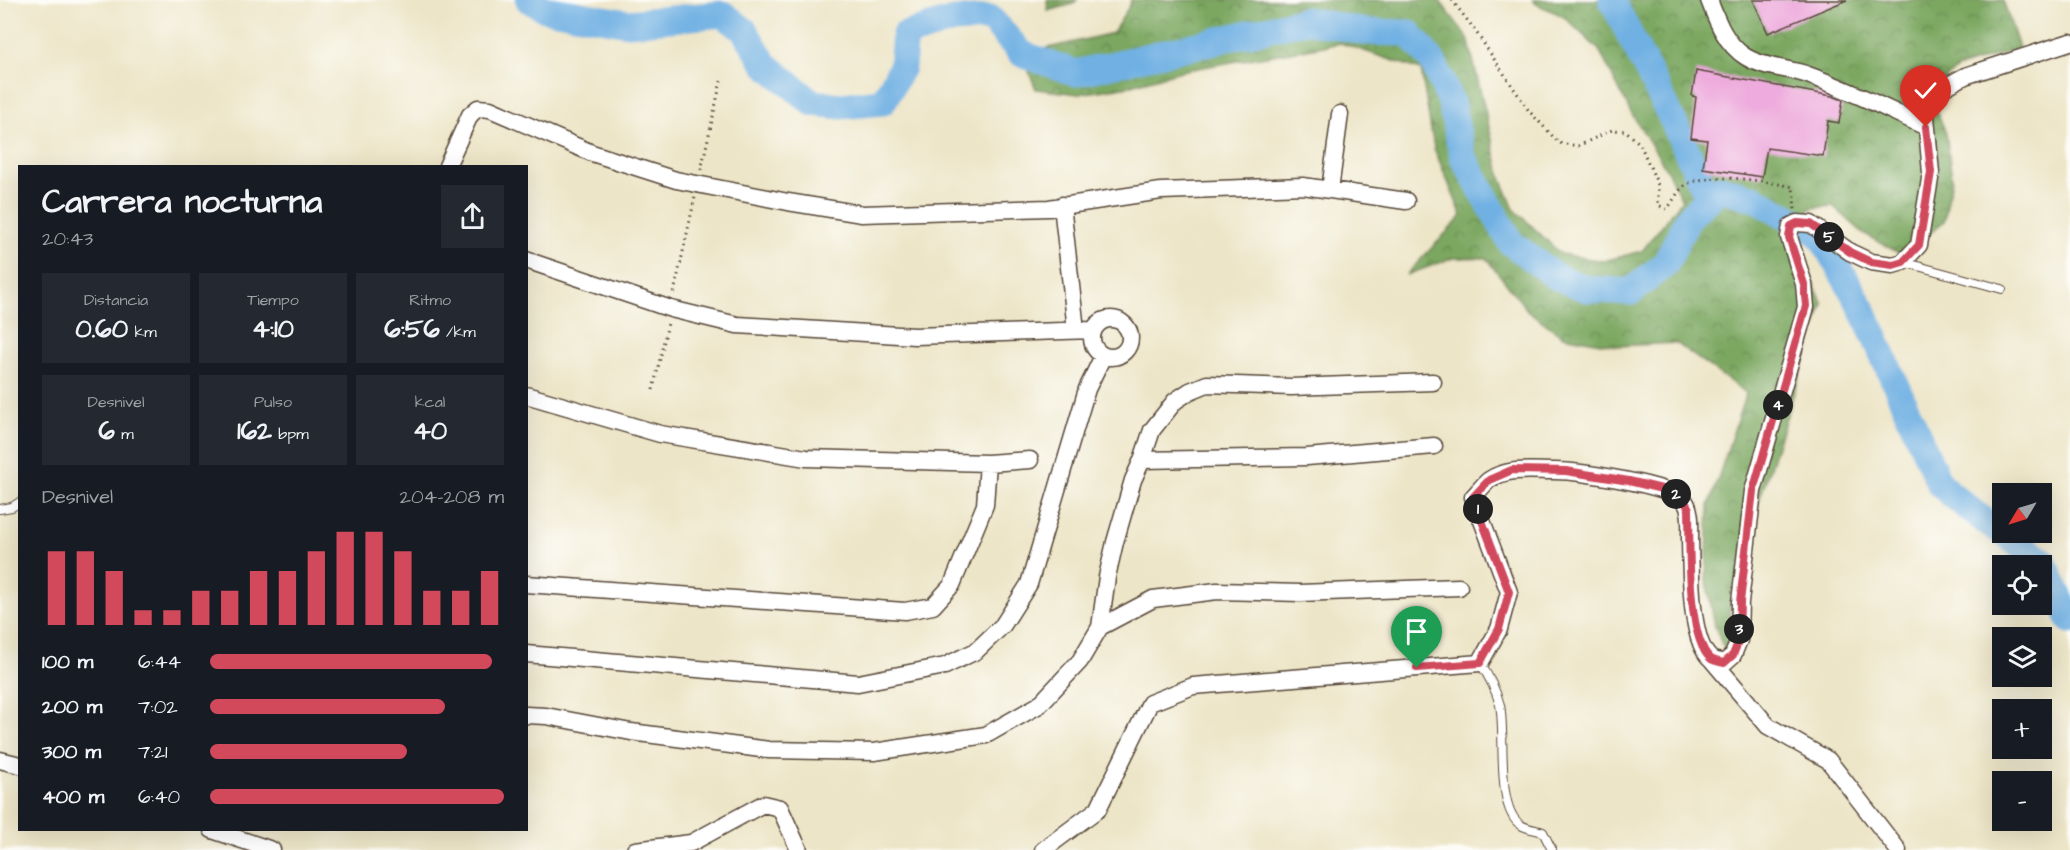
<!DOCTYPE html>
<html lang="es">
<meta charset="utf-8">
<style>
body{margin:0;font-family:"Architects Daughter",sans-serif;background:#242831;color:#f1f3f6;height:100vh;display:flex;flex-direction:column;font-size:22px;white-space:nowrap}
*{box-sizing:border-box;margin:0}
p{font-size:20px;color:#9ea1a6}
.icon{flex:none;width:33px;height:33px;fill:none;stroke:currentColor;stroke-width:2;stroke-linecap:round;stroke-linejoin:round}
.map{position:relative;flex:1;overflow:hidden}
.drawer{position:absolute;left:18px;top:165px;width:510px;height:666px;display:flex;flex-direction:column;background:#171b24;border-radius:0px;box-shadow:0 6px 24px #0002}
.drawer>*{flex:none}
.needle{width:39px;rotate:232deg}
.buttons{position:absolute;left:1992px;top:483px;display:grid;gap:12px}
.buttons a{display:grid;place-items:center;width:60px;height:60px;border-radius:0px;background:#171b24;box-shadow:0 6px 24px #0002;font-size:30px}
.pin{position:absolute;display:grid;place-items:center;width:51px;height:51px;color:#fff;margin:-62px -26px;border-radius:50% 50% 50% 0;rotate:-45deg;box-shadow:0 0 6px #0007}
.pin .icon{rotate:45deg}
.km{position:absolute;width:30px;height:30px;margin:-15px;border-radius:50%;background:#222;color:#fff;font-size:16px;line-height:30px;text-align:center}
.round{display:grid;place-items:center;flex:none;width:63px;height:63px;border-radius:0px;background:#242831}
.head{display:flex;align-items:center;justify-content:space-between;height:102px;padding:0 24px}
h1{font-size:33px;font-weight:700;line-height:45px}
.figures{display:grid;grid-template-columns:repeat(3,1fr);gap:9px;height:102px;padding:6px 24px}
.figures div{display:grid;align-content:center;border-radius:0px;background:#242831;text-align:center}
.figures b{font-size:26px;font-weight:700}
.figures small{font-size:16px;font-weight:400}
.figures p{font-size:16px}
.chart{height:168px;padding:12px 24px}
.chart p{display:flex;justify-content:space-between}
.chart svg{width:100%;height:108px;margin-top:6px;stroke:#d1495b;stroke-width:6}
ul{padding:0 24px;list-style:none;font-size:20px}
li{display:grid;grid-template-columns:96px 72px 1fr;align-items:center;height:45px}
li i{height:15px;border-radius:8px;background:#d1495b}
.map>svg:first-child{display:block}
.forest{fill:url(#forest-crowns);stroke:#5b683f;stroke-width:1.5}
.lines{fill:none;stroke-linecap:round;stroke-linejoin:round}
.river{stroke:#6fb0e3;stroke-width:27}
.building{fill:#eeabdd}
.lane-casing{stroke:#564637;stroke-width:10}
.street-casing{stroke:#564637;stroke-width:19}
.path{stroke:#564637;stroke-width:3;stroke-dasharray:1.5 4.5;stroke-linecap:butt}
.lane{stroke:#fff;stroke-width:8}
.street{stroke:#fff;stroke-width:16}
.route-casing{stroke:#fff;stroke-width:12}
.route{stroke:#d1495b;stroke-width:8}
</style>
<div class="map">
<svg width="2070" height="850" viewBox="0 0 2070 850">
<defs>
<pattern id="forest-crowns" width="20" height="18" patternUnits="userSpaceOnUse" patternTransform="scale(1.5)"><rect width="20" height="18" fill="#7ba760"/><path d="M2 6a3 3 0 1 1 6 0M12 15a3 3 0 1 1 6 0" fill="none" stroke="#66884f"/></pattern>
</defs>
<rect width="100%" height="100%" fill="#fdfcf7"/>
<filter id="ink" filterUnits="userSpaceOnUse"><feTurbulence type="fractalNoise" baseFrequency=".0167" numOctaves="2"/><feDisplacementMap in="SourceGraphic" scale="12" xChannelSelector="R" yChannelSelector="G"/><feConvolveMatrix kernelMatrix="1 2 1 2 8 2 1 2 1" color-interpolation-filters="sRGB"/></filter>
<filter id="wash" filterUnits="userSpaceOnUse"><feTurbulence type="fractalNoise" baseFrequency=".008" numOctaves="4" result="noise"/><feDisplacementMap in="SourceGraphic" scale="24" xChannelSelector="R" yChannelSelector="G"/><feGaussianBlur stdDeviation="1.35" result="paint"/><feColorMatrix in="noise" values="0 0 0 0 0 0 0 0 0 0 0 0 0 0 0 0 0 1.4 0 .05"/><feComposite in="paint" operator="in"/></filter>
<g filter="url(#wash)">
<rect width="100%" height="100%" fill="#ede5c7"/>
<!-- forest -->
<path class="forest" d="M1047,0h30l-4,4 -25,7z
M1130,0h309l29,38 33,140 13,31 47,45 42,7 39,-10 40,-51 -15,-30 -37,-59 -31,-61 -36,-34 -27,-12 -3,-4h470l16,48 -61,20 -29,24 17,41 6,46 -8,42 -40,35 -41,-23 -30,-27 -22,2 -20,27 32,69 -64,197 -30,110 9,33 -8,19 -15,-36 -9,-47 3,-74 37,-113 -70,-50 -59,3 -54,-10 -35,-25 -42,-53h-33l-47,17 56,-59 -28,-68 -13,-78 -80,-27 -160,28 -57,16 -45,7 -43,-5 -14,-35 91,-21 18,-30z"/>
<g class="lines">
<!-- river -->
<path class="river" d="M529,0l16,9 83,14 95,-9 22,17 20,33 48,39 28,3 42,-4 19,-35 3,-32 48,-15 37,-2 32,36 54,19 230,-53 60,12 43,1 24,29 18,41 12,54 48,86 44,33 32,13 44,3 35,-29 22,-45 32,-30 34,10 66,37 42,73 78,177 34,28 69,48 27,59
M1612,0l62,123 35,76"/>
</g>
<g id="blocks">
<!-- building -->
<path class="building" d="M1753,0h94l-79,33z
M1696,71l136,25 11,4 -4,23 -11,-2 -5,35 -56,-8 -5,29 -59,-9 4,-28 -16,-2 5,-41 -4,-1z"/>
</g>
</g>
<g filter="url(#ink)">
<use href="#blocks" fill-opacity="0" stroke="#564637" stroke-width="1.5"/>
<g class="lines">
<defs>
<path id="lane" d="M1903,262l99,27
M0,509l12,-2 8,-5
M1480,663c8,12 16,27 20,42 6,28 -5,104 21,120 6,4 16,5 22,7l9,18"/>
<path id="street" d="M1709,0c8,21 17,45 37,57 18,11 42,11 62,18 40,14 79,34 118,52
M447,166l23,-51 8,-7 12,1 102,44 84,27 112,22 74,12 187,-6 112,-17 142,-5 103,15
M1330,190l10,-76
M1062,205l14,125
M526,260l145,49 66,16 178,11 178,-6
M1092 338a19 19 0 1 1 38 0a19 19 0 1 1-38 0Z
M526,395l134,39 146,24 182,5 42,-3
M1142,460l165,-3 127,-11
M526,584l379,27 28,-5 19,-21 33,-80 3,-42
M1100,627l53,-28 64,-8 83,2 159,-6
M526,654l332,29 87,-17 31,-15 27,-26 26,-41 58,-195 16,-33
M1712,660l56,66 60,34 70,90
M526,715l20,1 85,16 138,18 105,2 112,-17 53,-30 41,-44 20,-34 7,-50 8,-35 18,-62 9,-20 10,-30 23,-29 15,-10 17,-7 84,3 142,-5
M0,760l20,5
M212,830l60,20
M635,850l56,-7 72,-39 17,4 19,42
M1043,850l55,-41 52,-106 43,-17 287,-23 19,-34 10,-37 -36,-95c5,-5 10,-12 16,-17 19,-13 44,-9 66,-9 22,0 116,14 129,29 8,10 6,26 6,39 1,28 -1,102 21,120 3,2 9,3 13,4l9,-8 6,-15 1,-38 13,-111 53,-184 -2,-23 -15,-47 2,-11 6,-3 14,1 39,28 21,10 22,3 10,-3 16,-17 12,-72 -6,-67 11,-14 29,-16 105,-34"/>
</defs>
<!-- lane casing -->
<use href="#lane" class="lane-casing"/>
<!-- street casing -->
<use href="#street" class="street-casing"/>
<!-- path -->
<path class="path" d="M1452,0l22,29 55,82 30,32 19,3 34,-16 14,1 14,13 18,41v20l9,4c6,-7 12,-21 20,-25 24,-12 80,-3 106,3l2,23
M701,170l20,-89
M674,293l21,-96
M653,390l15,-67"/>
<!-- lane -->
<use href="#lane" class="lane"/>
<!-- street -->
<use href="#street" class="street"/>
</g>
</g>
<g class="lines" filter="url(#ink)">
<defs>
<path id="route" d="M1417,668l63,-5 19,-34 10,-37 -36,-95 16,-17 23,-10 54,1 63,10 41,10 13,7 6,11c1,32 -3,129 22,150 3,2 9,3 13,4l9,-8 6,-15 1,-38 13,-111 53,-185 -2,-22 -15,-47 2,-11 6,-3 14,1 39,28 21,10 22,3 10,-3 16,-17 12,-73 -5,-45"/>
</defs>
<!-- route casing -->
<use href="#route" class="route-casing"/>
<!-- route -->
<use href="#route" class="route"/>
</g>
</svg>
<div class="buttons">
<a><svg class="needle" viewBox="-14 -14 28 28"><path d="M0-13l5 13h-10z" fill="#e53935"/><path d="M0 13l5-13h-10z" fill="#9ea1a6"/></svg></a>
<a><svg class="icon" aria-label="locate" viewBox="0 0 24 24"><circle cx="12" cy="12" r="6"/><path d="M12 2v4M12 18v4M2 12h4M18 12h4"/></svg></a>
<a><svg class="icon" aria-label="layers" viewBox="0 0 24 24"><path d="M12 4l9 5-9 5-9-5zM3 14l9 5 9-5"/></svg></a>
<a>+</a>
<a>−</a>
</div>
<div class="pin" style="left:1417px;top:668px;background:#1e9e55"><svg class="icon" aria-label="arrive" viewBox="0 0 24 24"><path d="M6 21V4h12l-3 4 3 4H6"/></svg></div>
<div class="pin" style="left:1926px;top:127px;background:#d93025"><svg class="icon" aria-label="check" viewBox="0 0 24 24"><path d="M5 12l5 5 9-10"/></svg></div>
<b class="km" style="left:1478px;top:509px">1</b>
<b class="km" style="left:1676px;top:494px">2</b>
<b class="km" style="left:1739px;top:629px">3</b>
<b class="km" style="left:1778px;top:405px">4</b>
<b class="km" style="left:1829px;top:237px">5</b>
<section class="drawer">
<div class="head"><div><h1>Carrera nocturna</h1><p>20:43</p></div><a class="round"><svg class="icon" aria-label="share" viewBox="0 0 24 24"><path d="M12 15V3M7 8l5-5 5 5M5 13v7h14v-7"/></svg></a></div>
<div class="figures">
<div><p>Distancia</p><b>0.60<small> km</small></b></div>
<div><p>Tiempo</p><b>4:10</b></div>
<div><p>Ritmo</p><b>6:56<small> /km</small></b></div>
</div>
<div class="figures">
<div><p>Desnivel</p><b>6<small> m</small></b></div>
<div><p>Pulso</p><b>162<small> bpm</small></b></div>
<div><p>kcal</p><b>40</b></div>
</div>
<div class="chart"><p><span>Desnivel</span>204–208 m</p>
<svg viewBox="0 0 160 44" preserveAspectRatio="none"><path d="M5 44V14M15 44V14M25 44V22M35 44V38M45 44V38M55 44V30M65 44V30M75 44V22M85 44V22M95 44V14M105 44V6M115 44V6M125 44V14M135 44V30M145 44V30M155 44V22"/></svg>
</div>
<ul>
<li><b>100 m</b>6:44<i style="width:96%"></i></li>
<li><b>200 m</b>7:02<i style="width:80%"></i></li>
<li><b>300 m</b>7:21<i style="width:67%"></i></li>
<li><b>400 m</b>6:40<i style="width:100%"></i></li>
</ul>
</section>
</div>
